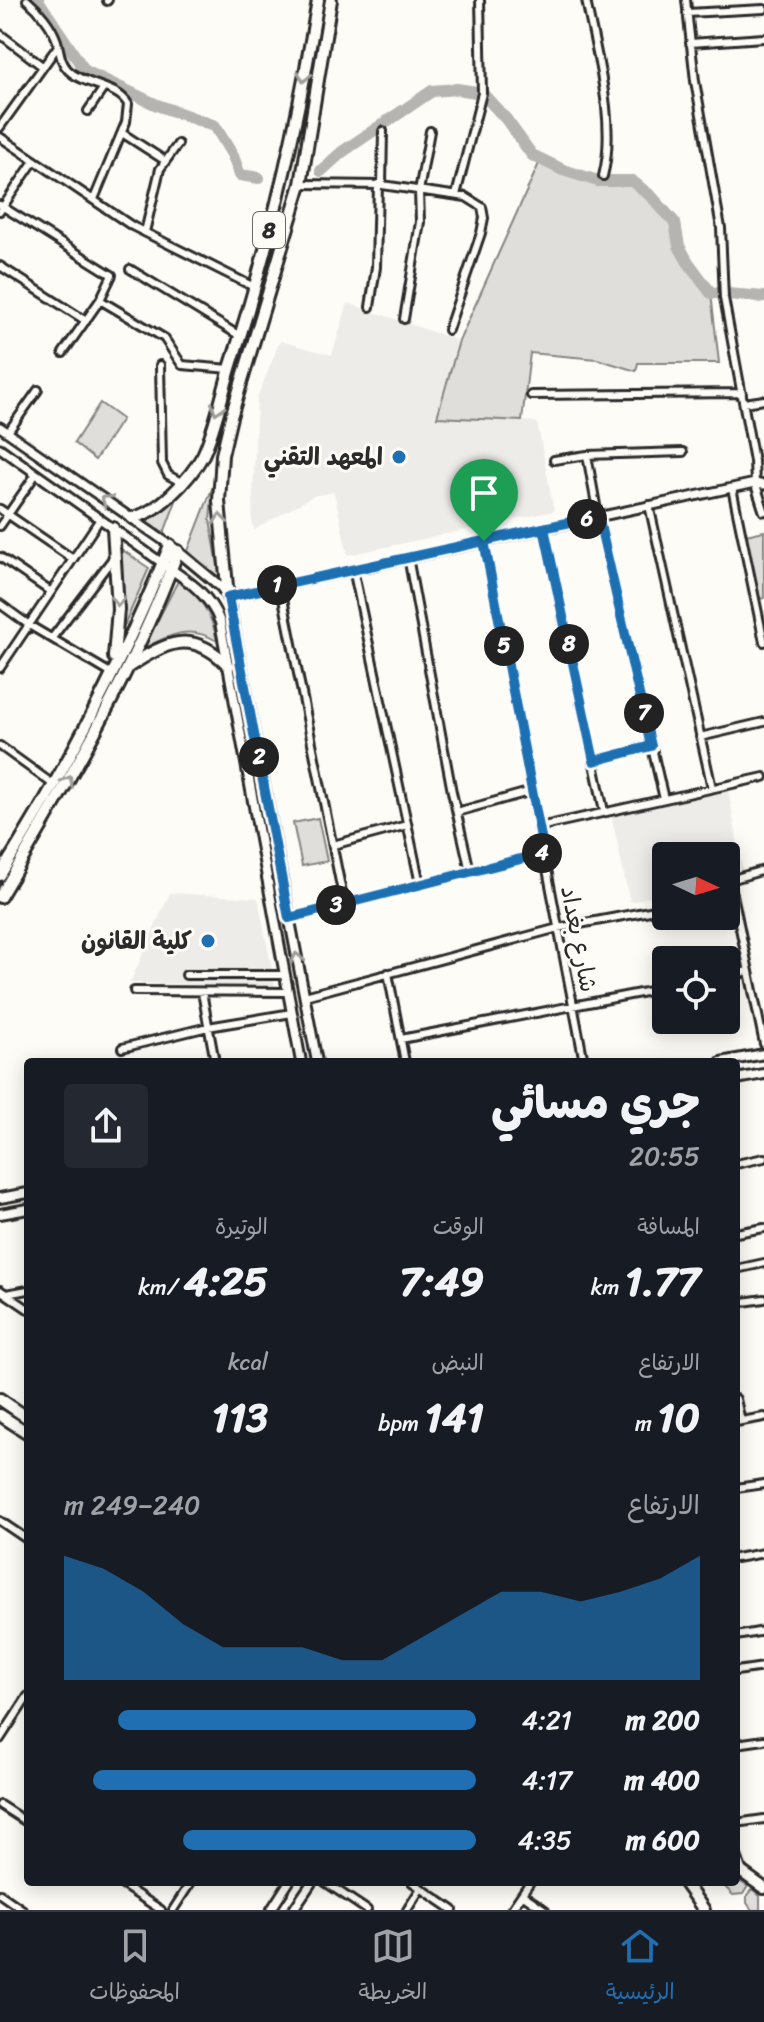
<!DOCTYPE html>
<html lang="ar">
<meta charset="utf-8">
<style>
body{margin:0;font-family:Sriracha,"Playpen Sans Arabic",sans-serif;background:#242831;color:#f1f3f6;direction:rtl;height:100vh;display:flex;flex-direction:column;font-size:30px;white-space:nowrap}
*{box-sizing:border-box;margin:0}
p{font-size:26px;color:#9ea1a6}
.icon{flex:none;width:44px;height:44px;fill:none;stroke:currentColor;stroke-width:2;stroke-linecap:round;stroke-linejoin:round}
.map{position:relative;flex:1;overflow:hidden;direction:ltr}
.details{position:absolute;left:24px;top:1058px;width:716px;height:828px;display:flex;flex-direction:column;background:#171b24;border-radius:8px;box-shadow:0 4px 20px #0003;direction:rtl}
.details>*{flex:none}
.needle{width:52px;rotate:94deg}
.controls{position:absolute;left:652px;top:842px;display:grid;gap:16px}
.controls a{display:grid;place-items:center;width:88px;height:88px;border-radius:8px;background:#171b24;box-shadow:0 4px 20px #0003;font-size:40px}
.pin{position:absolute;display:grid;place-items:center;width:68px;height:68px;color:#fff;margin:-82px -34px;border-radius:50% 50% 50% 0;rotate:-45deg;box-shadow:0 0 8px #0007}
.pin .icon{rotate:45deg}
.km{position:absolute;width:40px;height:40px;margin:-20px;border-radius:50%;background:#222;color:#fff;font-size:22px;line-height:40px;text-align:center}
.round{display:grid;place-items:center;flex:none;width:84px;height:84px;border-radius:8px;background:#242831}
.summary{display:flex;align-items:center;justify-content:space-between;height:136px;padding:0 40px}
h1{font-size:44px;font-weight:800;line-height:60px}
.figures{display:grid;grid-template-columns:repeat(3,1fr);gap:12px;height:136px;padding:8px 40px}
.figures div{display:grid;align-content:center}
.figures b{font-size:40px;font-weight:800}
.figures small{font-size:22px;font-weight:400}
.figures p{font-size:22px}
.chart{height:224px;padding:16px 40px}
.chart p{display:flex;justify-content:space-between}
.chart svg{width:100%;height:144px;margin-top:8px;fill:#1f6fb2;opacity:.7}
ul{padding:0 40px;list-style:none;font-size:26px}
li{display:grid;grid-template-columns:128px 96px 1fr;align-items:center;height:60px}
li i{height:20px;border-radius:10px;background:#1f6fb2}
.tab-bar{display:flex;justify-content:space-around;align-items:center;height:112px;border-top:2px solid #363941;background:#171b24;font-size:22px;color:#9ea1a6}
.tab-bar a{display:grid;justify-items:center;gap:4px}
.tab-bar .on{color:#1f6fb2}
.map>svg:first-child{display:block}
.built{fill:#edece8}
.green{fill:#dfdeda;stroke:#858482;stroke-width:2}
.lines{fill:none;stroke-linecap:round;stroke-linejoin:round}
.river{stroke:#b5b4b1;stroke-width:12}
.minor-casing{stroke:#2b2b2b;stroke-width:12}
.tertiary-casing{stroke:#2b2b2b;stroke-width:13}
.secondary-casing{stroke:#2b2b2b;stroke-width:14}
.trunk-casing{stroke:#2b2b2b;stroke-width:16}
.minor{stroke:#fdfcf7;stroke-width:6}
.tertiary{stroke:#fdfcf7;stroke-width:7}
.secondary{stroke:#fdfcf7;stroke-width:8}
.trunk{stroke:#fdfcf7;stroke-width:10}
.oneway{stroke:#9e9e9b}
.route-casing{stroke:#fff;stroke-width:16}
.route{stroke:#1f6fb2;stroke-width:10}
.poi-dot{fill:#1f6fb2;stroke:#fdfcf7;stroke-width:3}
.labels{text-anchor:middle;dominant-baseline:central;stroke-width:6;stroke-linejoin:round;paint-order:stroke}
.shield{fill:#fdfcf7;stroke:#6a6a68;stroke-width:2}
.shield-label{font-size:22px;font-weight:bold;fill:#2b2b2b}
.poi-label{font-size:24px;font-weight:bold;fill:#2b2b2b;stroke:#fdfcf7;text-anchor:end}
.street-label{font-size:24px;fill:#2b2b2b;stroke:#fdfcf7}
</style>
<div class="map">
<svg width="764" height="1910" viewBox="0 0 764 1910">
<rect width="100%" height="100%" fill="#fdfcf7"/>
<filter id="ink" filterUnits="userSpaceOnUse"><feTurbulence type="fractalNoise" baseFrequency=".0125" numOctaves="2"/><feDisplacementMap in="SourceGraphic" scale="16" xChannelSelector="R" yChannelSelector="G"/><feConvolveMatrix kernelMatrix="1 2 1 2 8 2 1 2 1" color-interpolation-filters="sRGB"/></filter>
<g filter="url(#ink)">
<!-- built -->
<path class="built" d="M348,303l111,38 -22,75 100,6 17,89 -206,44 -14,-63 -21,4 -59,34 -2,-9 5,-123 23,-57 52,14z
M728,789l15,83 -17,5v-21h-60v36l-36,10 -19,-88 53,-9z
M170,893l88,5 17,88 -145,-3z"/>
<!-- green -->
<path class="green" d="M541,159l22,11 35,11h34l20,16 23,26 4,23 9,16 23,31 8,70h-81l-2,8 -39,-12 -67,-6 -8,68 -85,-4 22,-76z
M100,403l22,16 -27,41 -21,-17z
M213,486l-3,34 11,61 -33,-30z
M179,493l-15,40 -18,-11z
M764,531v67l-4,1 -14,-64z
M121,549l28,19 -27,63z
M179,579c22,20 32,32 38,62 -27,-16 -48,-7 -74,8z
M318,818l9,43 -25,5 -9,-43z
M737,1880l11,6 -5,8 -10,1 -9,-9z
M752,1889l8,7v14h-8l-5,-7v-8z"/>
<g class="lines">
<!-- river -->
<path class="river" d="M38,0l47,71 72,34 58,21 18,30 7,19 19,3
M321,171l21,-19 90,-61 25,-2 25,4 24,26 26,36 31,15 35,11h34l20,16 23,26 4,23 9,16 23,31h11
M727,294l37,3"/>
<defs>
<path id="minor" d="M27,0c12,10 25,26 30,41 3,10 3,21 11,29 16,16 49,15 60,34l-2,18 -32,77
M586,0c10,54 31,122 17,176
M686,0l9,81 26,147 3,70 30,163 1,22
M107,1l1,-1
M687,13l77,-4
M0,34l42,32
M690,43l74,-5
M88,111l15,-22
M0,127l58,-81
M122,133l42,27
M0,137l132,89 122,61
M301,184l81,1 84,12 16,10 2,11 -3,15 -33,97
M382,185l1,-54
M456,195l26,-102 -2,-93
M0,205l112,70 -12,25 -37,53
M0,211l34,-50
M145,232l15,-63 18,-25
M0,266l86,55
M130,269l110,67
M100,300l64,38 18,27 48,4
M370,307l6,-40 2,-83
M404,319l16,-97 -1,-31 11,-60
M160,365l2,98 6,12 13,7
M531,395l211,-2
M744,403l20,-3
M8,432l30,-42
M587,455l11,61 66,283
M554,460l33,-5 96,-3
M732,488l32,154
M649,505l63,283
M0,509l73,50
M0,526l36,-52
M544,528l60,283
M484,541l100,521
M0,557l51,35
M408,557l44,235 18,79
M353,569l67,315
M280,584l64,318
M0,604l29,21 83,49
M52,638l61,-80
M0,668l100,-149
M700,737l64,-15
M0,746l54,39
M594,761l57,-15
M457,812l75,-21
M539,827l225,-50
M333,845l74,-20
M764,870l-34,10 34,164
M289,918l255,-65
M388,973l17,89
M186,975h99
M726,975l23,-4
M134,991l154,1
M202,992l13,70
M305,996l253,-68 108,-20
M401,1039l265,-51
M122,1048l86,-21 84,-14
M736,1164l28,-6
M736,1233l28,-5
M736,1269l28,-6
M0,1290l28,19
M6,1294l22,-4
M736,1303l28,-4
M736,1399l5,22
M736,1422l28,-5
M736,1488l28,-4
M0,1521l28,19
M736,1558l28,-5
M736,1636l28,-5
M736,1671l28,-4
M0,1739l28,-43
M736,1744l28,-4
M0,1805l28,18
M736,1823l28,-4
M736,1853l7,19
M118,1882l43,28
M325,1882l42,28
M412,1882l41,28
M0,1894l23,16
M522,1894l23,16
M173,1910l18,-28
M407,1910l14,-22
M511,1910l19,-28"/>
<path id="tertiary" d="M0,427l170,118
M0,448l162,115
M755,483l9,28
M228,597l527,-114 9,2
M271,1910l18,-28
M293,1910l19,-28"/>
<path id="secondary" d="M174,548l47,39 7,10 89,465
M166,566c23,15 44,29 54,56l81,440
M721,1062l43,-8
M736,1079l28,-5
M0,1198l28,-5
M0,1214l28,-5"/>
<path id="trunk" d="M132,518c26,-5 58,-39 71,-63 12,-25 20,-65 29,-93 38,-118 66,-240 86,-362
M113,528l5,81 -4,48
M228,597l-9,-96 3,-46 9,-38 70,-233 30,-184
M128,667c39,-25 63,-39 101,-1
M0,875c65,-104 124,-216 170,-330
M0,897c66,-111 133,-224 178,-346
M0,1399l28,19
M0,1415l28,18
M736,1868l28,20
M684,1882l20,28"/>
</defs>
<!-- minor casing -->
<use href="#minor" class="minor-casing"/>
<!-- tertiary casing -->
<use href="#tertiary" class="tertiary-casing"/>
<!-- secondary casing -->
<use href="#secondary" class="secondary-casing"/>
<!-- trunk casing -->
<use href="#trunk" class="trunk-casing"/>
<!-- minor -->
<use href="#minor" class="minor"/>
<!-- tertiary -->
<use href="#tertiary" class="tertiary"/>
<!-- secondary -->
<use href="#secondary" class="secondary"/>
<!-- trunk -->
<use href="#trunk" class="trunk"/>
</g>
<!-- one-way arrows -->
<defs><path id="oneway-chevron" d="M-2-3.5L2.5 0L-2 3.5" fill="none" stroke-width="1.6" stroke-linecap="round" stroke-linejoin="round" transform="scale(2)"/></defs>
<g class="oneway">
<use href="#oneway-chevron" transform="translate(304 77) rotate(101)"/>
<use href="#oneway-chevron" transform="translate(217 409) rotate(108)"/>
<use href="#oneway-chevron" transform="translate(106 500) rotate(-145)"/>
<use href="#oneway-chevron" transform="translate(220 519) rotate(-96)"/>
<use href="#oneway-chevron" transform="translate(118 601) rotate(89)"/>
<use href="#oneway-chevron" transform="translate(68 781) rotate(-61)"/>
<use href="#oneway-chevron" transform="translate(297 958) rotate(-101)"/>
</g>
</g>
<g class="lines" filter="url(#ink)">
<defs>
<path id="route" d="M484,541l-256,56 61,321 255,-65 -60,-312 114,-25 53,230 -57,15 -50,-233 -60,13"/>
</defs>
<!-- route casing -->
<use href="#route" class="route-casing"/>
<!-- route -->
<use href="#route" class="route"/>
</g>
<!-- markers -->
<g class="poi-dot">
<circle cx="399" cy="457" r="8"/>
<circle cx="208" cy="941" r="8"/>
</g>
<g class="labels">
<!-- shield labels -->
<rect class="shield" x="253" y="212" width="32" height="36" rx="6"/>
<g class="shield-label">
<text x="269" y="230">8</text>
</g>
<!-- poi labels -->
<g class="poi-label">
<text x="383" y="457">المعهد التقني</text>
<text x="192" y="941">كلية القانون</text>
</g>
<!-- street labels -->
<g class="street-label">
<text transform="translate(579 939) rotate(79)">شارع بغداد</text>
</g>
</g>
</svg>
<div class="controls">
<a><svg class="needle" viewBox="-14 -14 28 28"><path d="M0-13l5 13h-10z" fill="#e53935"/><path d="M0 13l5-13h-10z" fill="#9ea1a6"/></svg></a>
<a><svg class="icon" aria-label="locate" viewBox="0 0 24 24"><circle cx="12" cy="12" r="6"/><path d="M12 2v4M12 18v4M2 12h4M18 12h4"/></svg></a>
</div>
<div class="pin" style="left:484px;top:541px;background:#1e9e55"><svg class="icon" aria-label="arrive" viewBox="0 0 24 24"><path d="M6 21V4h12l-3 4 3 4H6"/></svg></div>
<b class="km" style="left:277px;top:585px">1</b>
<b class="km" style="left:259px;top:757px">2</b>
<b class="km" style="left:336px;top:905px">3</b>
<b class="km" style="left:542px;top:853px">4</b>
<b class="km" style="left:504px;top:646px">5</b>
<b class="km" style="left:587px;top:519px">6</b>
<b class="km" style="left:644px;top:713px">7</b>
<b class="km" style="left:569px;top:644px">8</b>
<section class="details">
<div class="summary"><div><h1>جري مسائي</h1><p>20:55</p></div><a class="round"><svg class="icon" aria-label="share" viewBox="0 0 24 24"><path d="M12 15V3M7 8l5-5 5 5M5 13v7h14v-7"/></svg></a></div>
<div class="figures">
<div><p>المسافة</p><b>1.77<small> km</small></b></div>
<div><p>الوقت</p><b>7:49</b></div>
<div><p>الوتيرة</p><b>4:25<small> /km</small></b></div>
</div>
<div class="figures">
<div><p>الارتفاع</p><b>10<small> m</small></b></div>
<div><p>النبض</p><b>141<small> bpm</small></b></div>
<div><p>kcal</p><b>113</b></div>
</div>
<div class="chart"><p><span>الارتفاع</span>240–249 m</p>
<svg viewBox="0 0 160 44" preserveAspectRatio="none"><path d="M0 44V6L10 10L20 17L30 27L40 34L50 34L60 34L70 38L80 38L90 31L100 24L110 17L120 17L130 20L140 17L150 13L160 6V44z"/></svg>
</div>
<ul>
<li><b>200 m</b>4:21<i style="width:87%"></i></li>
<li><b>400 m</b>4:17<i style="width:93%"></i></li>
<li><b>600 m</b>4:35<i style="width:71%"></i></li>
</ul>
</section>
</div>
<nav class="tab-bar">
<a class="on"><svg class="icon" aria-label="home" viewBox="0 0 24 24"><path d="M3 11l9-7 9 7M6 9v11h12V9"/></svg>الرئيسية</a>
<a><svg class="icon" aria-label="map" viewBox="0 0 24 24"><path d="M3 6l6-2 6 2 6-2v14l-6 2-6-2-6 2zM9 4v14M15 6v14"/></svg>الخريطة</a>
<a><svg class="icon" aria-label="saved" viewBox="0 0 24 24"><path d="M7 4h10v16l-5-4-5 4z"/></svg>المحفوظات</a>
</nav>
